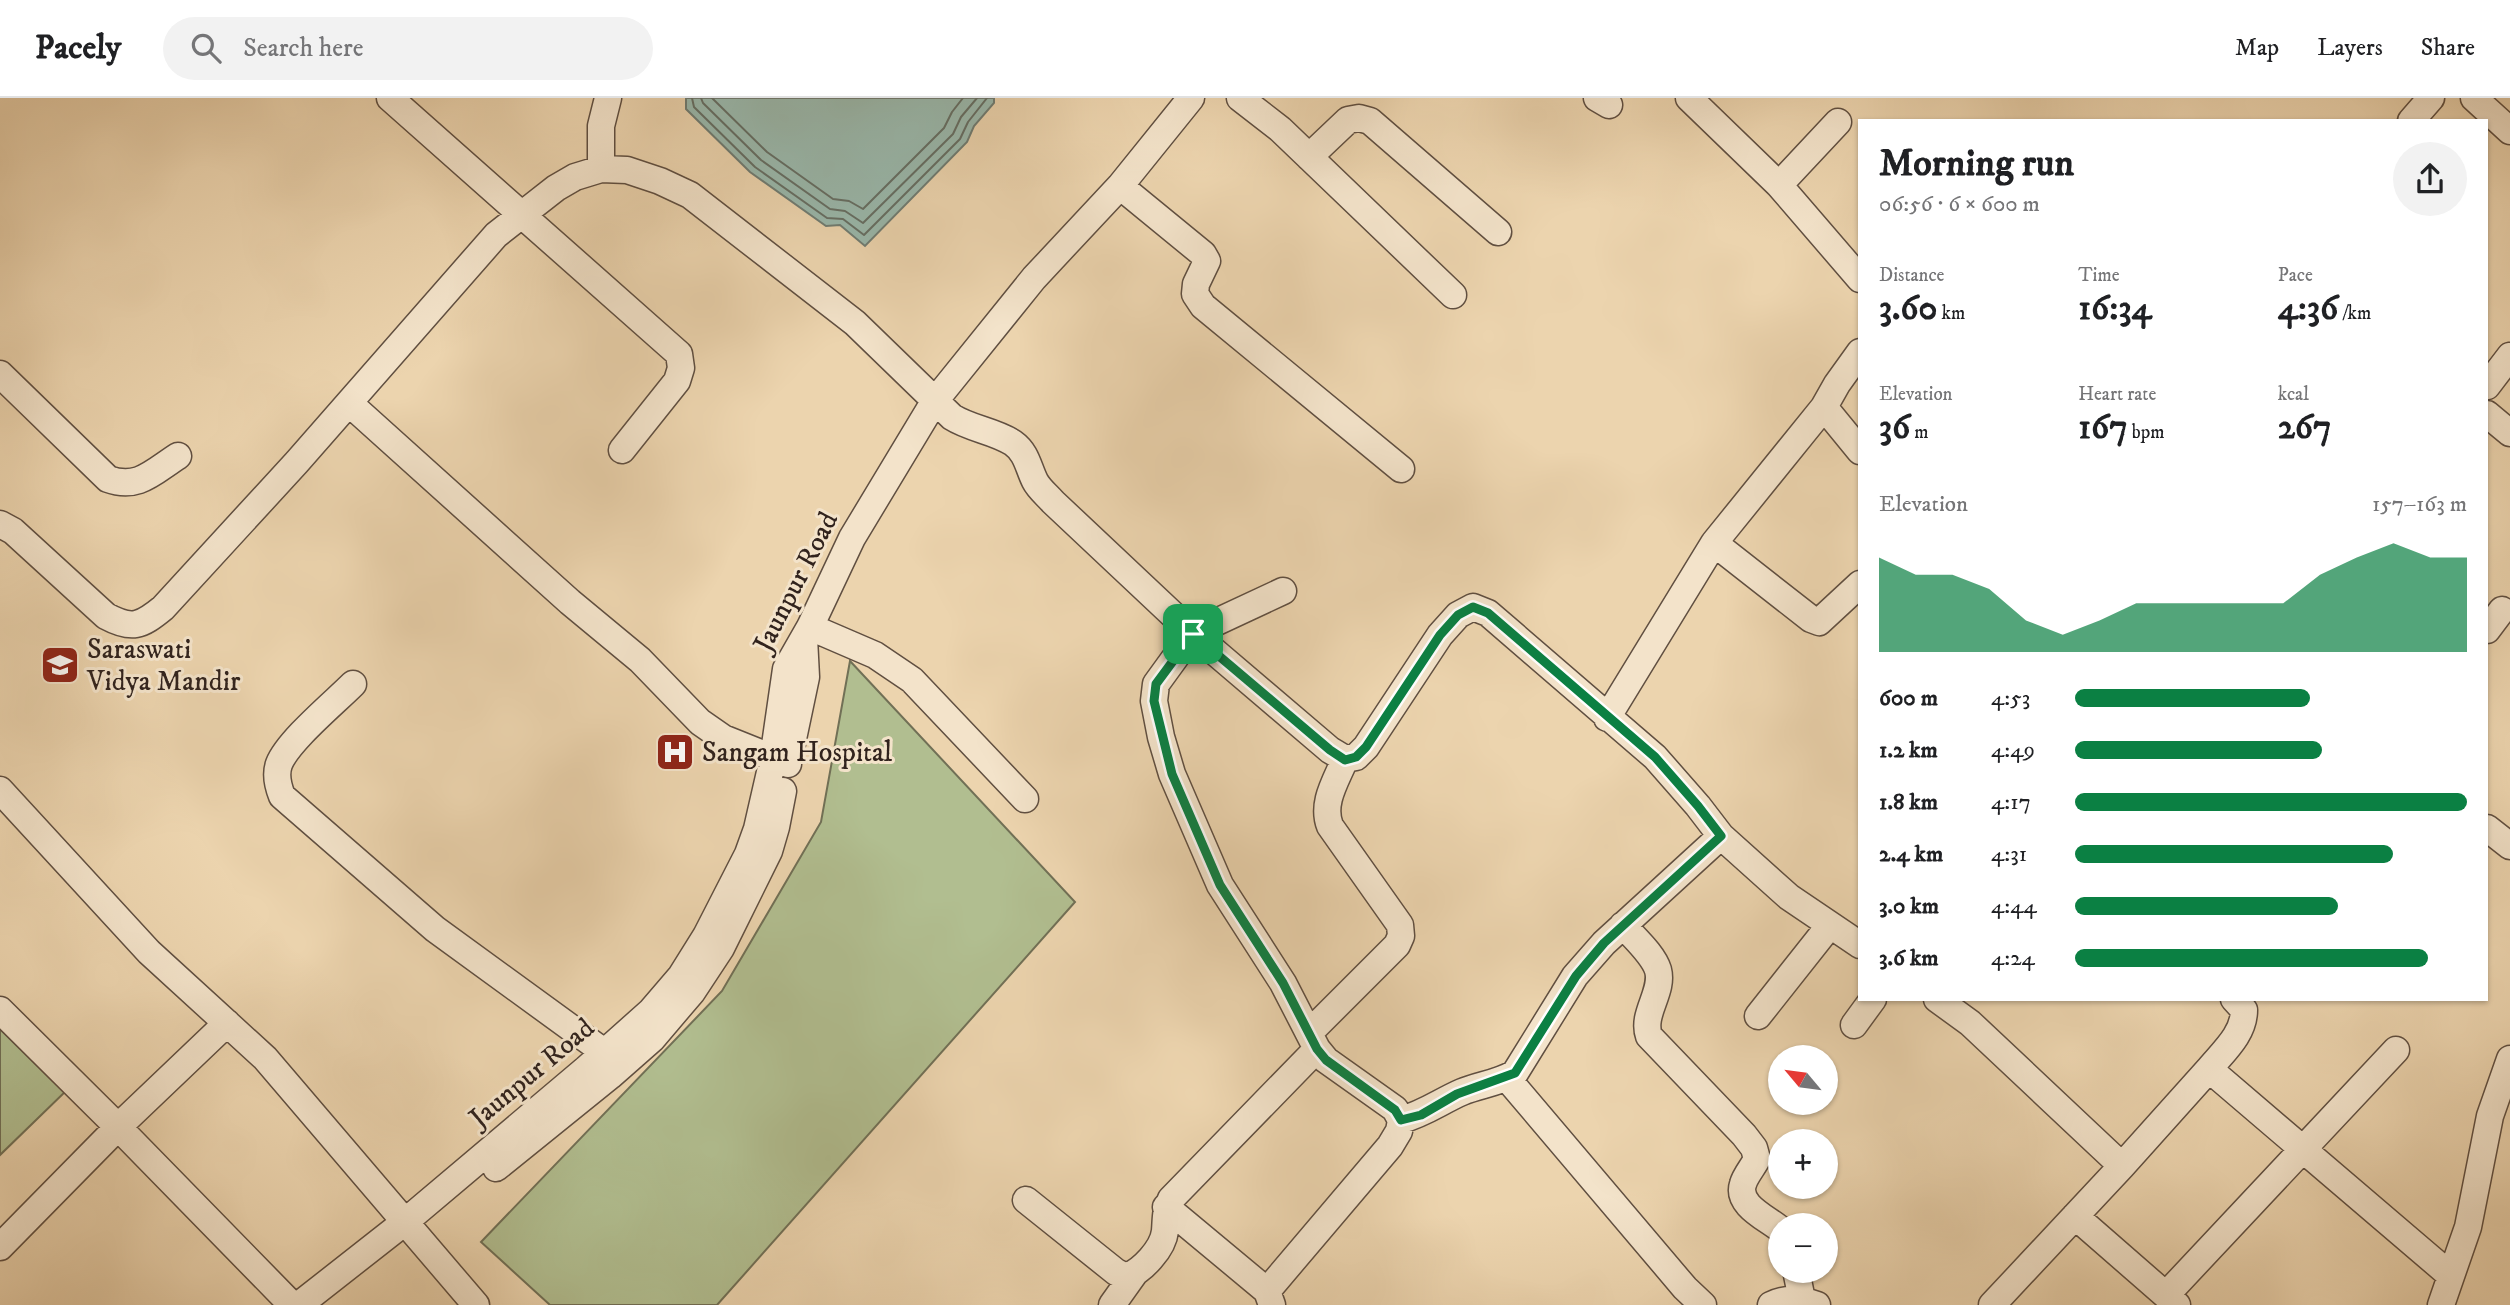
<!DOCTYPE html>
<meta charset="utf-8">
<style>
body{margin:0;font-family:"IM FELL DW Pica",serif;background:#f2f2f2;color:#202124;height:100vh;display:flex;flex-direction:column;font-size:26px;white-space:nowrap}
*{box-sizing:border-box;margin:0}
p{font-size:23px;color:#757577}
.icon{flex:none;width:38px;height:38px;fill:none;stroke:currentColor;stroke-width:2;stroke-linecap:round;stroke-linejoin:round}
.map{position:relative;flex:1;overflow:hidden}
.side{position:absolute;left:1858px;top:21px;width:630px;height:882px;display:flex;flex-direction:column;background:#fff;border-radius:0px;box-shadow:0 2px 5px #0004}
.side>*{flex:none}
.needle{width:46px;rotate:299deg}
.fabs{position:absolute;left:1768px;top:947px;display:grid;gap:14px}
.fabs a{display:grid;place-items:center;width:70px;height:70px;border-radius:50%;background:#fff;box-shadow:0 2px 5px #0004;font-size:35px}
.pin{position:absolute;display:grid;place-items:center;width:60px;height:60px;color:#fff;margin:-30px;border-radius:14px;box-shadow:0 4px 10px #0006}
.round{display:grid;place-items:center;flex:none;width:74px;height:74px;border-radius:37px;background:#f2f2f2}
.head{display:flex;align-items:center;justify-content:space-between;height:119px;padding:0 21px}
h1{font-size:38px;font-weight:700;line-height:52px}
.figures{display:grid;grid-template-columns:repeat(3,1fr);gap:10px;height:119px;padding:7px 21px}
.figures div{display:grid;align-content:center}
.figures b{font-size:35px;font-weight:700}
.figures small{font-size:19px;font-weight:400}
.figures p{font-size:19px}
.chart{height:196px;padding:14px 21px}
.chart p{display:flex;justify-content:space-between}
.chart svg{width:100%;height:126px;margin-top:7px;fill:#0b8043;opacity:.7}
ul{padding:0 21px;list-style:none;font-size:23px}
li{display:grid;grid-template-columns:112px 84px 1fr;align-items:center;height:52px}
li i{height:18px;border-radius:9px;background:#0b8043}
header{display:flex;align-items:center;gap:42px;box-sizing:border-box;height:98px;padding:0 35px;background:#fff;border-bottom:2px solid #e0e0e0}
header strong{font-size:33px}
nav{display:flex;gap:38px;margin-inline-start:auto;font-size:24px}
.search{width:490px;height:63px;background:#f2f2f2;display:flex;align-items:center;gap:18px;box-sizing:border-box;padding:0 24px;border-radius:38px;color:#757577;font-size:26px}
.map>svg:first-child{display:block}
.green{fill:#b1be90;stroke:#717056;stroke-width:2}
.water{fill:#99b8ac;stroke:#6f7c73;stroke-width:2}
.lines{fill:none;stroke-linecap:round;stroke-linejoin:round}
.shore{stroke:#656e64;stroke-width:2}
.minor-casing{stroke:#604f41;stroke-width:29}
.minor{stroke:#f3e3ca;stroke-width:26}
.route-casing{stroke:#fff;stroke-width:14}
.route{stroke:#0b8043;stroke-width:9}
.labels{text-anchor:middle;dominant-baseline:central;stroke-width:6;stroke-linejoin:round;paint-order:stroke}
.street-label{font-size:28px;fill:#31231d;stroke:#f3e3ca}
.poi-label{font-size:28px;fill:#31231d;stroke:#f3e3ca;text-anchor:start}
</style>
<header>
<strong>Pacely</strong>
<div class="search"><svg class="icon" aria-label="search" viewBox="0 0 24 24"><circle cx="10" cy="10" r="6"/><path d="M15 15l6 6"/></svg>Search here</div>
<nav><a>Map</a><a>Layers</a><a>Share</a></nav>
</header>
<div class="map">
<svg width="2510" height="1207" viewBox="0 0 2510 1207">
<rect width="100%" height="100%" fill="#ecd4ae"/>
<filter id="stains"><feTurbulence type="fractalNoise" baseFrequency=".00286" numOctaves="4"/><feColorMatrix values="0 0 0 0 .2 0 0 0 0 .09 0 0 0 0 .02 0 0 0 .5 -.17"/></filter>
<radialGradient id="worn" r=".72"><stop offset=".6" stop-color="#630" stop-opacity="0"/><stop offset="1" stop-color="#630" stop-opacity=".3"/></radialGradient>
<!-- green -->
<path class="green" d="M850,563l225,241 -358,403h-167l-69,-63 241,-251 99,-169z
M0,916l68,75 -68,66z"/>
<!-- water -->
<path class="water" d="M686,0h308v5l-20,23 -7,16 -102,104 -25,-21 -14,1 -76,-54 -64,-63z"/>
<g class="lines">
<!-- shore -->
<path class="shore" d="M692,0l2,9 61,60 72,51 16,1 21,16 96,-96 8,-17 19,-24
M701,0l2,5 58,57 69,49 15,2 18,12 90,-89 8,-17 16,-19
M712,0l55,54 66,47 16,2 14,8 81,-81 8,-16 11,-14"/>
<defs>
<path id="minor" d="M390,0l289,256 2,14 -4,13 -55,69
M1240,0l40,31 173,166
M1597,0l12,7
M1689,0l90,87 81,94
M2474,0l36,33
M2411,23l20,-23
M1309,59l39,-37 11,-2 11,3 128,111
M601,71v-43l7,-28
M1779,87l59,-63
M1120,88l83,68 4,7 -11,23 -1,10 8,12 198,163
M0,276l108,105c30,11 45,-7 70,-23
M2487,288l23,-30
M349,305l221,199 70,58 60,62 23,16 65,26
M1824,309l36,44
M2487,316l23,19
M0,426l13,7 93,85c26,14 35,10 57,-8l134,-146 199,-227 60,-47 19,-11 26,-8 26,1 33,11 30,14 165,128 97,94c19,12 43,14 61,26 14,10 15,24 22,38 4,8 12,14 18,21l135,127 142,121 15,9 11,-2 10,-10 74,-112 18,-20 15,-8 15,6 167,144 43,49 23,30 68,61 71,48
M1714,445l110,-136 13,-23 23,-32
M810,529l65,28 37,25 113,119
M2487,532l15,-20
M353,586c-19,19 -65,57 -74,80 -4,11 -1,22 3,32l153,133 169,123
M1607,620l107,-175 97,76 8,3 41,-38
M790,655l16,-76 -2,-39
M0,692l149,162 116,106 211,247
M2487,730l23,18
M1623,827c11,13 30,29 35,45 6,22 -17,44 -9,66l95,99 10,13 3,11c-4,8 -12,17 -14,25 -7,21 24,34 37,45
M1937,901l33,24 152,143
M0,912l118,117 174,178
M1758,918l72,-91
M1854,927l19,-26
M1309,935l88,-88 4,-9 -1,-11 -70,-99c-9,-23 6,-45 15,-67
M2209,971c15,-18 35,-35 35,-59l-10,-11
M1507,980l178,210 18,17
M1401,1022c23,-6 40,-19 61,-28 17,-7 37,-9 53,-19l60,-97 29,-33 117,-107
M496,1070l114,-92 42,-37 40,-47 29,-44 48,-97 7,-24 7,-36
M1026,1102l90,72 10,5c16,-6 37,-28 39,-46 1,-12 0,-20 6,-32l146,-150
M1166,1109l101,84
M2075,1118l102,89
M0,1149l118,-120 109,-104
M1796,1172l6,30
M2166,1197l230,-245
M299,1207l107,-84 180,-152 65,-58 30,-35 25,-40 42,-82 9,-25 16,-70 13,-90 24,-42 42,-89 82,-136 100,-124 86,-92 71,-88
M1112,1207l22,-31
M1272,1207l-5,-14 123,-145 9,-15 2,-11 -6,-11 -69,-49 -9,-11 -34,-66 -63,-98 -48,-111 -11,-37 -7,-36 2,-17 37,-51 90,-42
M1771,1207c16,-8 29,-6 46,0
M1992,1207l130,-139 87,-97 241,206
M2441,1207l27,-78 22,-111 20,-57"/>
</defs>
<!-- minor casing -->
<use href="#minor" class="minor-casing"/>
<!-- minor -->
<use href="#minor" class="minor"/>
</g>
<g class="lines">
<defs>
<path id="route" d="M1473,509l15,6 167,144 43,49 23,30 -117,107 -28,33 -61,97 -58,21 -36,21 -20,5 -6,-10 -69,-50 -9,-11 -34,-66 -63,-98 -48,-111 -18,-73 2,-17 37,-50 137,116 15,10 11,-3 10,-10 74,-112 18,-20z"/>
</defs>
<!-- route casing -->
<use href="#route" class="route-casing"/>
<!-- route -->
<use href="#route" class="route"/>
</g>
<!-- icons -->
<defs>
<symbol id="school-square" viewBox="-11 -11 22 22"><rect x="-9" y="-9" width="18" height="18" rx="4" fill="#8f2418" stroke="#f3e3ca"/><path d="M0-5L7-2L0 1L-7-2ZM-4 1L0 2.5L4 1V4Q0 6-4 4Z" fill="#fff"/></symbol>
<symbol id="hospital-square" viewBox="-11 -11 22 22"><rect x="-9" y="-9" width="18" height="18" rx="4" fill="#8f2418" stroke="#f3e3ca"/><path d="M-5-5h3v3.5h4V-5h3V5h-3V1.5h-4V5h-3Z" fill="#fff"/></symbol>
</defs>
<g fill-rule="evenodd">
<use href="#school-square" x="38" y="545" width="44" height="44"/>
<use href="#hospital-square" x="653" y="632" width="44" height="44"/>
</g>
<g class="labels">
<!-- street labels -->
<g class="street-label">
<text transform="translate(796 484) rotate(-63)">Jaunpur Road</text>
<text transform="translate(532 975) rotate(-40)">Jaunpur Road</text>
</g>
<!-- poi labels -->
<g class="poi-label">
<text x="87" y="551">Saraswati<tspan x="87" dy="32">Vidya Mandir</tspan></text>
<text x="702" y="654">Sangam Hospital</text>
</g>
</g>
<rect width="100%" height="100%" filter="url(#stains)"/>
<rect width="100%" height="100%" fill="url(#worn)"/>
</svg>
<div class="fabs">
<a><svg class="needle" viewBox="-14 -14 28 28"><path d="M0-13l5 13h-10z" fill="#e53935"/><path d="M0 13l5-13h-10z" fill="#757577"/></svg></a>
<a>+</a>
<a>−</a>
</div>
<div class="pin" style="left:1193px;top:536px;background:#1e9e55"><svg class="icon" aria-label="arrive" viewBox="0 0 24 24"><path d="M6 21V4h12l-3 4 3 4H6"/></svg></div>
<section class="side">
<div class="head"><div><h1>Morning run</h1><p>06:56 · 6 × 600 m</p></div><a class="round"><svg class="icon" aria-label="share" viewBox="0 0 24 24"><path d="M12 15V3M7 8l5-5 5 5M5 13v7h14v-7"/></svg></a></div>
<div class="figures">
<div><p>Distance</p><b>3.60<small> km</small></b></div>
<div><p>Time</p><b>16:34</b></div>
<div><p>Pace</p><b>4:36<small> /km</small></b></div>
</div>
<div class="figures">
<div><p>Elevation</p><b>36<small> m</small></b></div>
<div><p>Heart rate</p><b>167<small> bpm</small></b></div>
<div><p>kcal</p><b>267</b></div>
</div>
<div class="chart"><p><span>Elevation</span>157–163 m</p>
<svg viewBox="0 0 160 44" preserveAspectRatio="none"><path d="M0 44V11L10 17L20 17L30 22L40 33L50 38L60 33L70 27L80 27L90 27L100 27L110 27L120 17L130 11L140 6L150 11L160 11V44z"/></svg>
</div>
<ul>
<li><b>600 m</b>4:53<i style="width:60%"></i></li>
<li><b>1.2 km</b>4:49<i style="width:63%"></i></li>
<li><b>1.8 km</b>4:17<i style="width:100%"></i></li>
<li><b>2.4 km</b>4:31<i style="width:81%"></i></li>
<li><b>3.0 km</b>4:44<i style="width:67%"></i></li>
<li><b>3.6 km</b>4:24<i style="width:90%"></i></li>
</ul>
</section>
</div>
